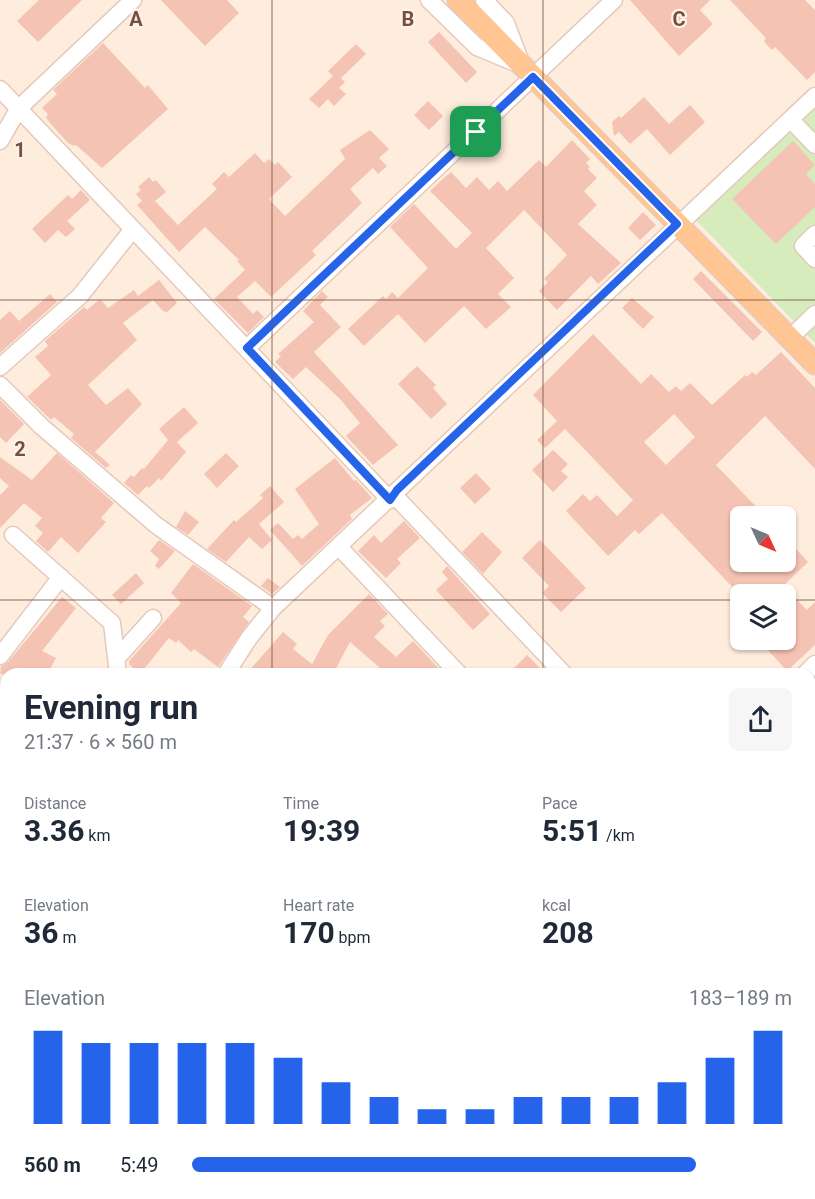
<!DOCTYPE html>
<meta charset="utf-8">
<style>
body{margin:0;font-family:Roboto,sans-serif;background:#f6f6f7;color:#1f2937;height:100vh;display:flex;flex-direction:column;font-size:22px;white-space:nowrap}
*{box-sizing:border-box;margin:0}
p{font-size:20px;color:#747a83}
.icon{flex:none;width:33px;height:33px;fill:none;stroke:currentColor;stroke-width:2;stroke-linecap:round;stroke-linejoin:round}
.map{position:relative;flex:1;overflow:hidden}
.panel{position:absolute;left:0px;top:668px;width:816px;height:532px;display:flex;flex-direction:column;background:#fff;border-radius:18px 18px 0 0;box-shadow:0 2px 4px #0004}
.panel>*{flex:none}
.needle{width:39px;rotate:134deg}
.buttons{position:absolute;left:730px;top:506px;display:grid;gap:12px}
.buttons a{display:grid;place-items:center;width:66px;height:66px;border-radius:9px;background:#fff;box-shadow:0 2px 4px #0004;font-size:30px}
.pin{position:absolute;display:grid;place-items:center;width:51px;height:51px;color:#fff;margin:-26px;border-radius:12px;box-shadow:0 3px 9px #0006}
.round{display:grid;place-items:center;flex:none;width:63px;height:63px;border-radius:9px;background:#f6f6f7}
.overview{display:flex;align-items:center;justify-content:space-between;height:102px;padding:0 24px}
h1{font-size:33px;font-weight:700;line-height:45px}
.figures{display:grid;grid-template-columns:repeat(3,1fr);gap:9px;height:102px;padding:6px 24px}
.figures div{display:grid;align-content:center}
.figures b{font-size:30px;font-weight:700}
.figures small{font-size:16px;font-weight:400}
.figures p{font-size:16px}
.chart{height:168px;padding:12px 24px}
.chart p{display:flex;justify-content:space-between}
.chart svg{width:100%;height:108px;margin-top:6px;stroke:#2563eb;stroke-width:6}
ul{padding:0 24px;list-style:none;font-size:20px}
li{display:grid;grid-template-columns:96px 72px 1fr;align-items:center;height:45px}
li i{height:15px;border-radius:8px;background:#2563eb}
.map>svg:first-child{display:block}
.green{fill:#d6ecbc}
.building{fill:#f5c3b3;fill-rule:evenodd}
.lines{fill:none;stroke-linecap:round;stroke-linejoin:round}
.minor-casing{stroke:#e4c9bc;stroke-width:19}
.major-casing{stroke:#d8cdcb;stroke-width:23}
.minor{stroke:#fff;stroke-width:16}
.major{stroke:#ffc693;stroke-width:21}
.route-casing{stroke:#fff;stroke-width:12}
.route{stroke:#2563eb;stroke-width:8}
.grid{fill:none;stroke:#754e44;stroke-width:1.5;stroke-opacity:0.55}
.grid-label{font-size:20px;text-anchor:middle;font-weight:bold;fill:#754e44;stroke:#fff1e5;stroke-width:4.5;stroke-linejoin:round;paint-order:stroke}
</style>
<div class="map">
<svg width="815" height="1199" viewBox="0 0 815 1199">
<rect width="100%" height="100%" fill="#feecdd"/>
<!-- green -->
<path class="green" d="M815,107v236l-119,-123z"/>
<!-- building -->
<path class="building" d="M39,0h43l-44,42 -21,-21z
M161,0h66l12,13 -34,33z
M630,0h80l-10,10 13,14 -34,32z
M730,0h75l10,10v62l-8,8 -32,-33 -3,3 -5,-5 -3,-4 2,-3z
M439,32l38,40 -11,11 -38,-41z
M103,43l42,45 3,-3 20,24 -66,59 -26,-23 -2,1 -6,-3 -19,-21 -3,-5 2,-3 -6,-6 15,-14 -4,-4z
M356,44l10,10 -25,24 4,4 -6,6 7,6 -12,12 -6,-7 -9,9 -10,-9 24,-23 -5,-5z
M644,97l25,27 21,-19 15,17 -35,33 -23,-26 -17,15 -11,-12 -5,4 -2,-14 7,-6 2,2z
M428,101l15,15 -14,14 -15,-15z
M370,130l19,19 -10,9 8,8 -9,8 -5,-6 -23,21 12,14 -50,48 4,4 -45,42 -16,-16 -18,16 16,17 4,-4 7,7 -16,16 -34,-34 31,-29 -8,-9 2,-1 -34,-33 -26,25 -42,-47 5,-4 -6,-7 5,-4 -3,-3 11,-10 4,5 3,-2 10,12 -11,9 23,24 39,-36 -5,-5 12,-12 5,5 26,-24 9,10 5,-4 6,6 3,-3 14,15 -23,22 16,17 60,-57 -5,-9z
M572,140l18,19 -4,4 4,4 -2,2 9,9 -13,13 13,14 -19,19 43,39 -23,21 -7,-8 -34,34 -18,-19 9,-9 -4,-3 23,-24 -43,-45 -38,38 28,30 -16,16 13,13 -25,22 -22,-23 -39,37 -27,-29 -34,32 -16,-17 35,-33 3,3 6,-7 6,6 30,-30 -38,-41 24,-23 42,45 16,-16 -42,-42 14,-13 7,-6 15,16 11,-11 12,13 9,-9 9,10 32,-31 7,7z
M793,141l22,24 -9,9 9,10v23l-39,37 -44,-45z
M81,190l9,10 -23,21 8,8 -9,8 -8,-7 -13,13 -13,-14 36,-34 4,4z
M643,212l13,13 -16,15 -12,-12z
M701,271l61,61 -9,9 -60,-62z
M159,280l18,23 -10,9 -4,-1 -10,-11 -30,23 14,17 -49,45 18,20 22,-17 14,16 -47,48 15,13 -4,3 -35,-30 3,-4 -20,-17 -3,3 -38,-37 14,14 24,-22 -16,-18 13,-11 -3,-5 39,-34 3,3 13,-11 8,9 26,-18 4,6z
M322,291l6,6 -8,8 21,22 -27,25 84,93 -25,20 -27,-29 14,-13 -20,-24 -34,-32 -13,12 -18,-17 6,-6 -3,-2 36,-32 -11,-11z
M50,294l7,8 -57,51v-33l10,-9 9,10z
M632,298l22,19 -11,12 -21,-21z
M593,334l48,50 10,-10 18,18 7,-6 5,5 9,-8 22,22 33,-30 2,2 5,-5 4,3 25,-23 34,36v81l-50,-53 -49,49 49,51h-24v45h45v-23l22,24 -25,24 24,24 8,-8v43l-28,26 -29,-32h28v-45h-47l-77,-81 -23,21 -4,-4 -27,26 -42,-45 17,-17 7,7 7,-6 20,21 16,-16 -68,-71 -20,19 -8,-8 20,-19 -24,-26zM674,414l21,23 -29,28 -22,-23z
M417,366l19,19 -3,3 14,16 -16,15 -33,-35z
M0,400l24,24 -18,19 -6,-6z
M184,407l14,16 -21,19 9,10 -25,29 -2,-3 -10,10 -2,-2 -9,9 -14,-12 7,-8 3,2 8,-9 2,1 24,-29 -9,-11z
M553,450l15,14 -7,7 7,6 -15,15 -21,-22z
M57,453l57,50 -13,15 5,4 -28,31 -17,-16 -13,15 -12,-11 7,-8 -8,-7 7,-8 -18,-15 -24,25v-33l9,-9 -9,-8v-21l32,23z
M226,453l13,13 -22,22 -13,-14z
M335,458l19,23 2,-1 16,18 -22,17 2,4 -50,47 -32,-36 8,-7 15,16 5,-4 4,4 17,-15 -24,-35z
M476,473l15,16 -16,15 -15,-16z
M270,486l14,16 -25,22 13,16 -10,9 -13,-12 -23,25 -19,-13 27,-29 2,2 27,-24 -3,-3z
M185,511l14,11 -11,13 -12,-8z
M404,521l16,17 -23,21 4,4 -15,15 -28,-27 16,-16 7,8z
M482,532l20,20 -19,22 -21,-22z
M159,540l16,11 -16,18 -4,-3 4,-7 -9,-8z
M540,540l46,48 -25,24 -19,-19 7,-7 -27,-28z
M193,564l59,42 -9,11 6,5 -31,45 -24,-18 -3,3 -13,-12 -2,3 -7,-5 -29,36 -11,-10v-3l52,-58 -10,-10z
M447,566l43,48 -17,16 -37,-40 12,-11 -6,-7z
M136,573l8,10 -23,21 -9,-9z
M268,578l12,9 -8,7 -11,-8z
M369,594l19,20 -8,7 5,5 -11,11 22,20 17,-16 31,33h-57l-37,-32 -17,32h-87l37,-42 14,12 -4,5 19,15 16,-29z
M62,597l14,11 -34,43 14,7 -9,16h-47l1,-8 7,-4z
M527,655l19,19h-38z"/>
<g class="lines">
<defs>
<path id="minor" d="M429,0l48,47 43,18
M484,0l22,23 14,37
M0,89l390,411
M791,120l24,25
M0,141l19,-33 114,-108
M815,234l-12,12 12,13
M790,338l25,-24
M247,348l367,-348
M0,367l80,-71 53,-67
M0,385l41,41 115,99 117,83
M394,495l170,179
M13,535l99,88 6,51
M339,547l120,127
M0,656l61,-79
M117,658l36,-40
M226,674l23,-36 24,-30 542,-512
M805,674l10,-10
M0,698l6,4
M810,716l5,5
M0,841l6,3
M810,932l5,5
M0,995l6,2
M0,1115l6,-15
M466,1194l10,5"/>
<path id="major" d="M458,0l357,364"/>
</defs>
<!-- minor casing -->
<use href="#minor" class="minor-casing"/>
<!-- major casing -->
<use href="#major" class="major-casing"/>
<!-- minor -->
<use href="#minor" class="minor"/>
<!-- major -->
<use href="#major" class="major"/>
</g>
<g class="lines">
<defs>
<path id="route" d="M533,77l144,147 -280,266 -7,10 -143,-152z"/>
</defs>
<!-- route casing -->
<use href="#route" class="route-casing"/>
<!-- route -->
<use href="#route" class="route"/>
</g>
<!-- grid -->
<path class="grid" d="M272,0v674M543,0v674M0,300h815M0,600h741M786,600h29M0,899h6M810,899h5M272,1194v5M543,1194v5"/>
<g class="grid-label">
<text x="136" y="26">A</text>
<text x="408" y="26">B</text>
<text x="679" y="26">C</text>
<text x="20" y="157">1</text>
<text x="20" y="456">2</text>
</g>
</svg>
<div class="buttons">
<a><svg class="needle" viewBox="-14 -14 28 28"><path d="M0-13l5 13h-10z" fill="#e53935"/><path d="M0 13l5-13h-10z" fill="#747a83"/></svg></a>
<a><svg class="icon" aria-label="layers" viewBox="0 0 24 24"><path d="M12 4l9 5-9 5-9-5zM3 14l9 5 9-5"/></svg></a>
</div>
<div class="pin" style="left:476px;top:132px;background:#1e9e55"><svg class="icon" aria-label="arrive" viewBox="0 0 24 24"><path d="M6 21V4h12l-3 4 3 4H6"/></svg></div>
<section class="panel">
<div class="overview"><div><h1>Evening run</h1><p>21:37 · 6 × 560 m</p></div><a class="round"><svg class="icon" aria-label="share" viewBox="0 0 24 24"><path d="M12 15V3M7 8l5-5 5 5M5 13v7h14v-7"/></svg></a></div>
<div class="figures">
<div><p>Distance</p><b>3.36<small> km</small></b></div>
<div><p>Time</p><b>19:39</b></div>
<div><p>Pace</p><b>5:51<small> /km</small></b></div>
</div>
<div class="figures">
<div><p>Elevation</p><b>36<small> m</small></b></div>
<div><p>Heart rate</p><b>170<small> bpm</small></b></div>
<div><p>kcal</p><b>208</b></div>
</div>
<div class="chart"><p><span>Elevation</span>183–189 m</p>
<svg viewBox="0 0 160 44" preserveAspectRatio="none"><path d="M5 44V6M15 44V11M25 44V11M35 44V11M45 44V11M55 44V17M65 44V27M75 44V33M85 44V38M95 44V38M105 44V33M115 44V33M125 44V33M135 44V27M145 44V17M155 44V6"/></svg>
</div>
<ul>
<li><b>560 m</b>5:49<i style="width:84%"></i></li>
</ul>
</section>
</div>
